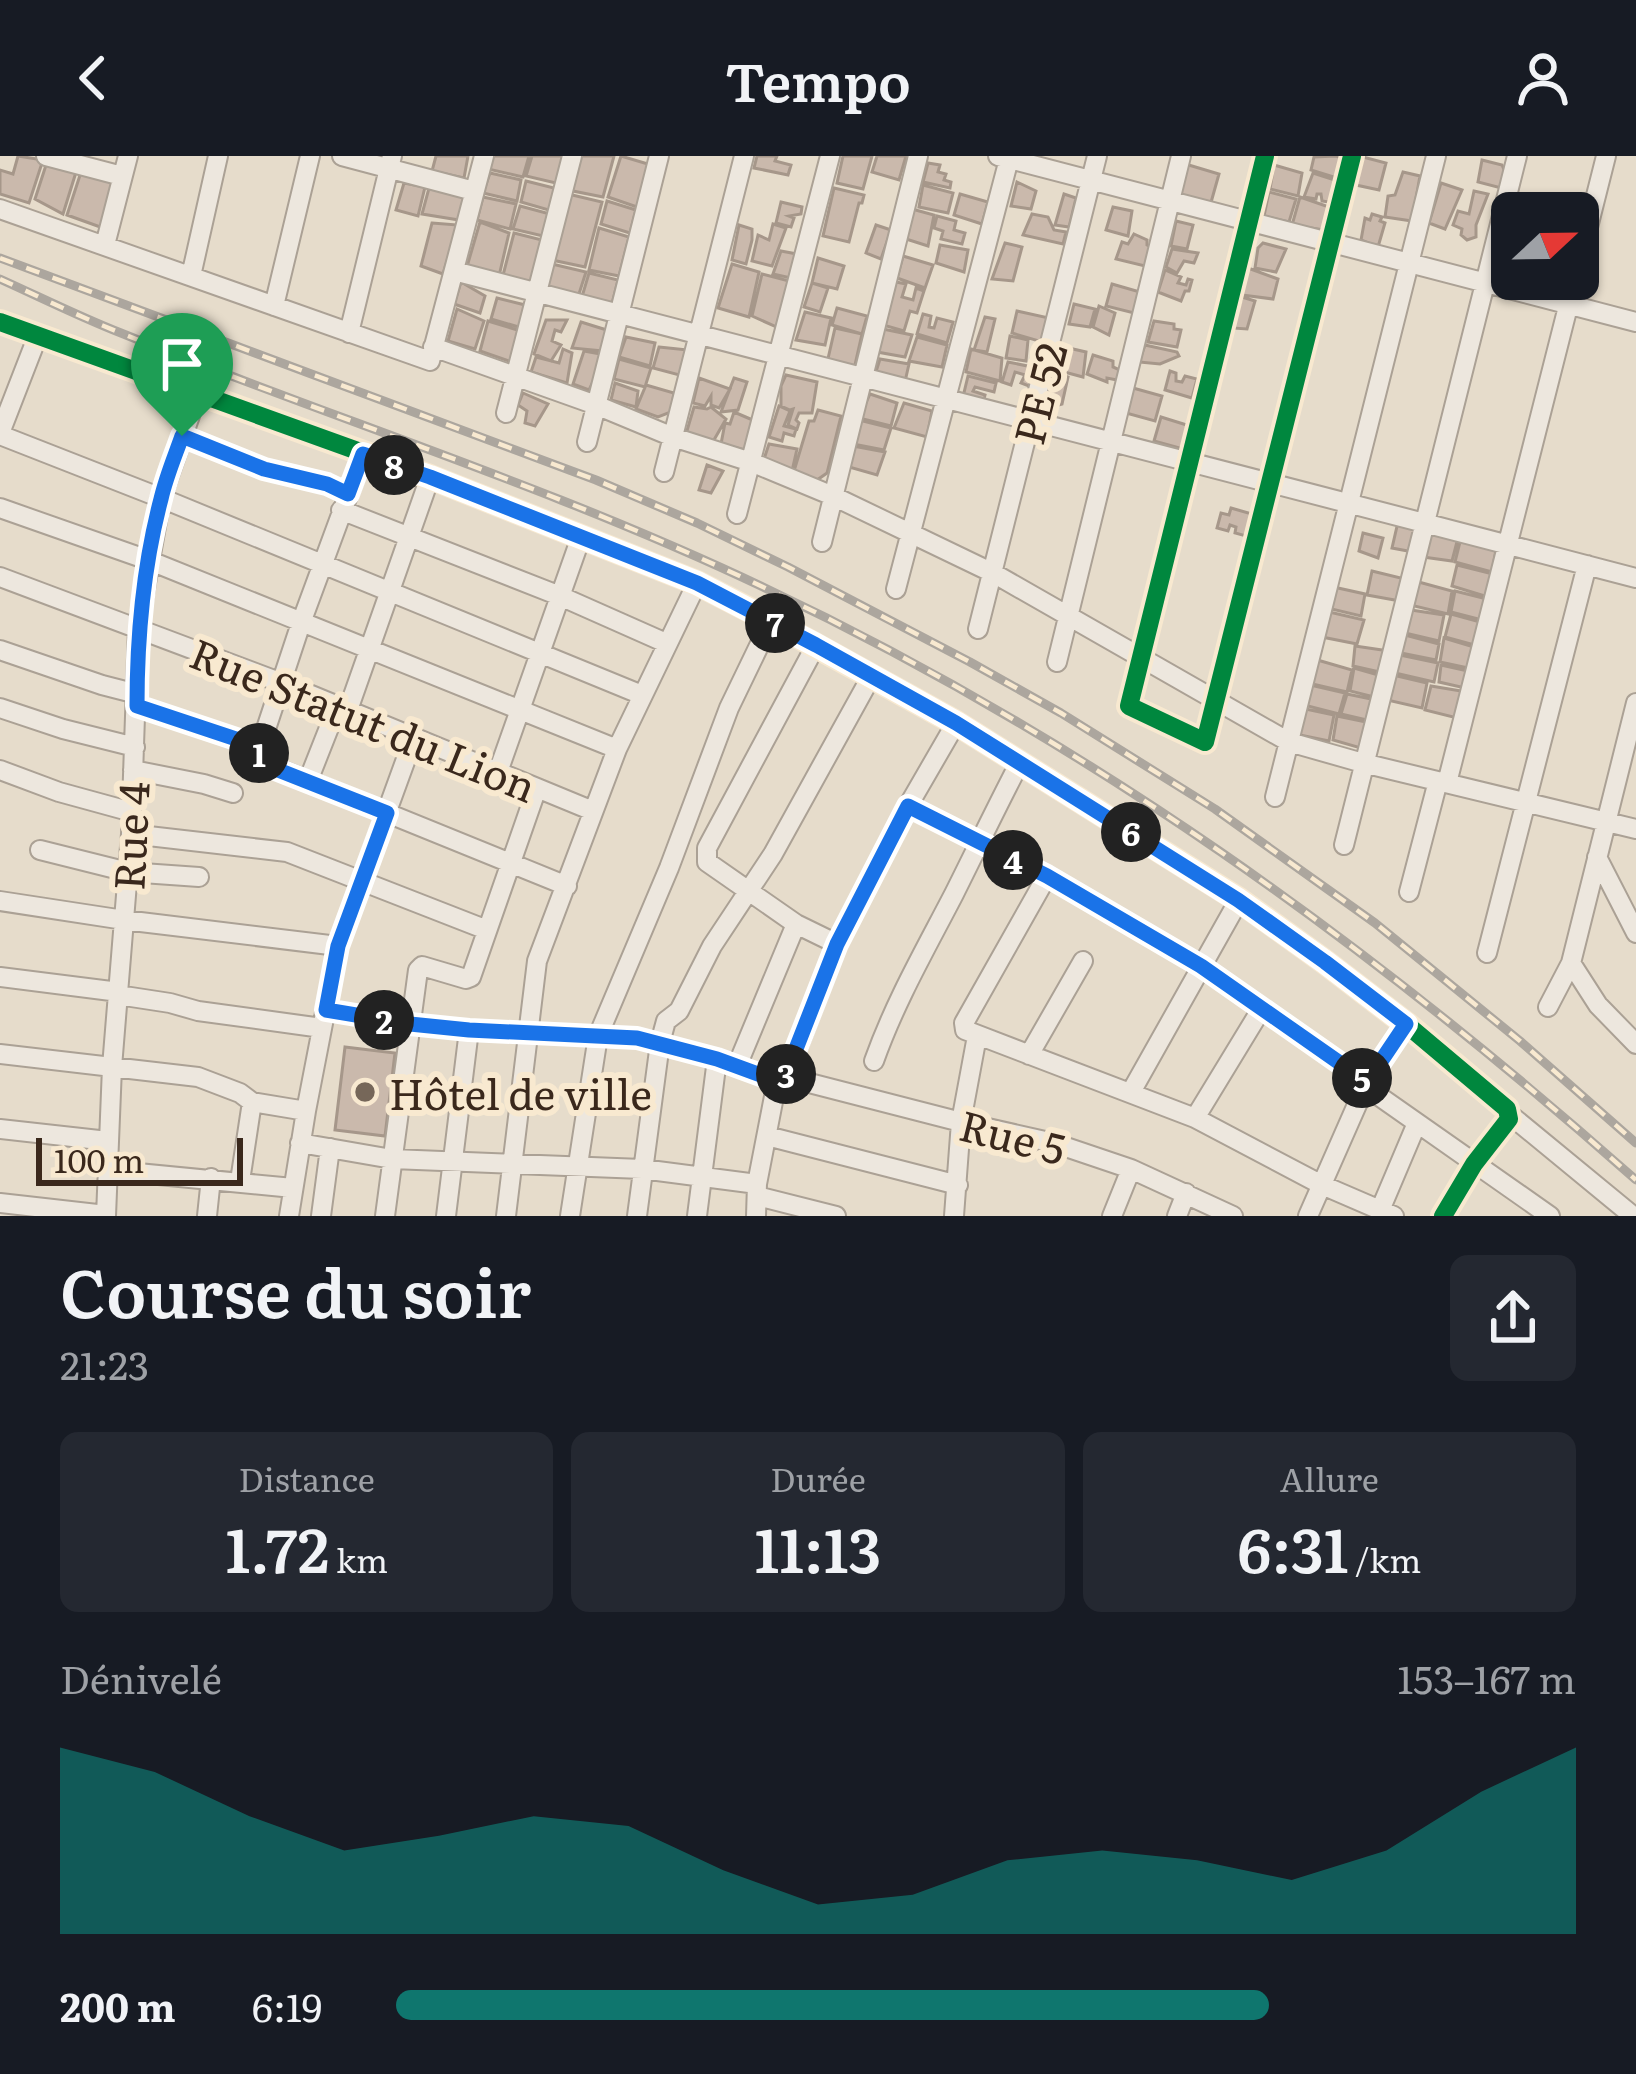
<!DOCTYPE html>
<html lang="fr">
<meta charset="utf-8">
<style>
body{margin:0;font-family:Literata,serif;background:#242831;color:#f1f3f6;height:100vh;display:flex;flex-direction:column;font-size:45px;white-space:nowrap}
*{box-sizing:border-box;margin:0}
p{font-size:39px;color:#9ea1a6}
.icon{flex:none;width:66px;height:66px;fill:none;stroke:currentColor;stroke-width:2;stroke-linecap:round;stroke-linejoin:round}
.map{position:relative;height:1060px;overflow:hidden}
.side{display:flex;flex-direction:column;background:#171b24;flex:1}
.side>*{flex:none}
.needle{width:78px;rotate:68deg}
.fabs{position:absolute;left:1491px;top:36px;display:grid;gap:24px}
.fabs a{display:grid;place-items:center;width:108px;height:108px;border-radius:18px;background:#171b24;box-shadow:0 3px 9px #0004;font-size:60px}
.scale{position:absolute;left:36px;bottom:30px;width:207px;box-sizing:border-box;padding-left:12px;border:6px solid #3a281c;border-top:0;font-size:33px;line-height:42px;white-space:nowrap;color:#3a281c;-webkit-text-stroke:9px #f8e9d0;paint-order:stroke}
.pin{position:absolute;display:grid;place-items:center;width:102px;height:102px;color:#fff;margin:-123px -51px;border-radius:50% 50% 50% 0;rotate:-45deg;box-shadow:0 0 12px #0007}
.pin .icon{rotate:45deg}
.km{position:absolute;width:60px;height:60px;margin:-30px;border-radius:50%;background:#222;color:#fff;font-size:33px;line-height:60px;text-align:center}
.round{display:grid;place-items:center;flex:none;width:126px;height:126px;border-radius:18px;background:#242831}
.overview{display:flex;align-items:center;justify-content:space-between;height:204px;padding:0 60px}
h1{font-size:66px;font-weight:600;line-height:90px}
.stats{display:grid;grid-template-columns:repeat(3,1fr);gap:18px;height:204px;padding:12px 60px}
.stats div{display:grid;align-content:center;border-radius:18px;background:#242831;text-align:center}
.stats b{font-size:60px;font-weight:600}
.stats small{font-size:33px;font-weight:400}
.stats p{font-size:33px}
.chart{height:336px;padding:24px 60px}
.chart p{display:flex;justify-content:space-between}
.chart svg{width:100%;height:216px;margin-top:12px;fill:#0f766e;opacity:.7}
ul{padding:0 60px;list-style:none;font-size:39px}
li{display:grid;grid-template-columns:192px 144px 1fr;align-items:center;height:90px}
li i{height:30px;border-radius:15px;background:#0f766e}
header{display:flex;justify-content:space-between;align-items:center;height:156px;padding:0 60px;background:#171b24;font-size:54px;font-weight:600}
.map>svg:first-child{display:block}
.building{fill:#cab9ac;stroke:#a6978a;stroke-width:3}
.lines{fill:none;stroke-linecap:round;stroke-linejoin:round}
.minor-casing{stroke:#aba195;stroke-width:22}
.minor{stroke:#ede7de;stroke-width:18}
.rail-casing{stroke:#aca69e;stroke-width:9}
.rail{stroke:#f8e9d0;stroke-width:4.5;stroke-dasharray:14;stroke-linecap:butt}
.cycleway-casing{stroke:#f8e9d0;stroke-width:26}
.cycleway{stroke:#00873e;stroke-width:18}
.route-casing{stroke:#fff;stroke-width:24}
.route{stroke:#1a73e8;stroke-width:15}
.poi-dot{fill:#766759;stroke:#f8e9d0;stroke-width:4.5}
.labels{text-anchor:middle;dominant-baseline:central;stroke-width:12;stroke-linejoin:round;paint-order:stroke}
.street-label{font-size:42px;fill:#3a281c;stroke:#f8e9d0}
.poi-label{font-size:42px;fill:#3a281c;stroke:#f8e9d0;text-anchor:start}
</style>
<header><svg class="icon" aria-label="back" viewBox="0 0 24 24"><path d="M15 5l-7 7 7 7"/></svg>Tempo<svg class="icon" aria-label="person" viewBox="0 0 24 24"><circle cx="12" cy="8" r="4"/><path d="M4 21q1-7 8-7t8 7"/></svg></header>
<div class="map">
<svg width="1636" height="1060" viewBox="0 0 1636 1060">
<rect width="100%" height="100%" fill="#e6dccb"/>
<!-- building -->
<path class="building" d="M18,0l25,4 -14,43 -29,-9v-24l13,4z
M436,0h32l-4,22 -32,-7z
M492,0h37l-6,21 -35,-8z
M532,0h35l-7,28 -34,-8z
M578,0h36l-11,41 -35,-7z
M621,0l27,8 -11,43 -29,-10z
M757,0h20l-2,5 16,4 -3,10 -34,-7z
M843,0h29l-9,33 -26,-6z
M877,0h29l-7,24 -27,-8z
M1336,0l6,2 -2,21 -29,-9 3,-13z
M1363,1l23,6 -7,27 -23,-5z
M1482,4l20,5 6,14 -3,10 -27,-7z
M47,6l30,7 -14,45 -28,-15z
M928,7l12,2 -2,7 8,2 -2,6 7,2 -1,6 -27,-6z
M1182,7l37,11 -9,32 -37,-14z
M1274,9l28,8 -4,23 -28,-7z
M82,13l36,10 -15,49 -36,-13z
M1403,16l17,4 -8,45 -27,-4 3,-21 7,-1z
M490,17l31,7 -4,21 -34,-8z
M1313,17l25,8 -3,22 -13,-2 -1,-7h-4l-1,5 -12,-2z
M526,25l32,8 -6,22 -31,-9z
M1017,26l19,9 -5,18 -20,-3z
M404,27l21,4 -7,29 -22,-6z
M1441,27l21,7 -17,39 -16,-6z
M923,29l30,8 -5,20 -29,-6z
M429,32l37,10 -7,22 -37,-6z
M834,32l30,7 -2,8h-3l-10,39 -26,-6z
M1474,35l14,3 -12,31v12l-9,3 -6,-5 1,-6 -9,-4 5,-14 11,3z
M1269,36l27,7 -7,23 -25,-6z
M568,38l34,8 -17,65 -33,-7z
M960,38l28,8 -6,22 -28,-9z
M1064,38l12,4 -7,29 -14,-2z
M483,41l33,7 -6,25 -33,-9z
M1300,41l29,10 -5,23 -32,-5z
M607,45l29,9 -6,23 -29,-9z
M781,46l21,5 -1,7 -12,2 5,2 -3,9 -15,-4z
M520,50l30,8 -7,22 -30,-7z
M1113,51l19,4 -4,25 -22,-6z
M912,53l22,6 -6,31 -22,-7z
M1032,58l16,3 6,13 12,2 -3,12 -40,-9z
M1372,58l10,3 -2,4 5,2 -7,24 -17,-7 4,-22 5,2z
M937,60l19,5 -2,9 11,3 -3,11 -21,-5 2,-8 -9,-3z
M1176,65l17,4 -6,24 -16,-3z
M480,66l29,11 -10,43 -33,-6z
M432,67l26,2 -15,49 -22,-8z
M773,68l13,4 -14,38 -20,-5 6,-26 11,5z
M739,69l13,4v11l-6,24 -14,-4z
M876,69l15,5 -10,29 -15,-6z
M599,72l30,9 -10,39 -30,-6z
M514,77l28,7 -10,47 -30,-8z
M1134,78l13,6v5l5,3 -3,19 -33,-8 6,-17 6,2z
M1005,87l17,4 -9,34 -21,-2z
M1263,87l23,6 -10,23 -21,-4 3,-20z
M940,89l28,5 -4,22 -28,-9z
M1172,93l26,4 -4,10 -10,-2 -7,12 -11,-6z
M781,95l21,4 -7,24 -22,-5z
M903,100l30,9 -8,23 -28,-10z
M818,102l26,8 -7,23 -25,-6z
M552,108l34,8 -8,25 -34,-8z
M732,108l27,8 -10,45 -31,-9z
M1248,112l30,11 -5,20 -31,-4z
M1165,114l16,7 -3,6 8,2 2,-6 4,1 -3,11h-4l-4,10 -23,-9z
M589,117l29,7 -7,28 -30,-8z
M762,118l31,8 -12,47 -29,-13z
M461,126l24,14 -5,17 -26,-9z
M896,126l10,2 -4,13 11,3 3,-12 8,3 -7,22 -7,-2 -6,20 -21,-6z
M812,127l16,5 -8,24 -16,-5z
M1112,128l28,8 -6,21 -28,-7z
M1242,141l13,4 -8,28 -15,-1z
M497,142l28,7 -3,23 -31,-9z
M1074,148l21,5 -5,18 -21,-3z
M1099,150l16,7 -6,22 -16,-8z
M837,152l30,8 -5,18 -30,-9z
M457,153l27,12 -9,28 -27,-8z
M1017,155l32,7 -7,24 -30,-9z
M805,156l26,6 -6,27 -29,-5z
M923,158l8,2 -2,11 5,1 3,-10 16,4 -6,21 -30,-9z
M985,161l10,2 -8,33 -13,-2z
M546,164h21l-6,12 -6,-2 -3,11 9,4 -10,16 -17,-7z
M488,165l33,10 -9,31 -32,-11z
M1154,165l20,3v5l7,1 -4,17 -29,-5z
M581,166l29,9 -7,20 -31,-3z
M835,172l27,6 -8,35 -27,-6z
M883,173l29,6 -7,22 -28,-5z
M1010,180l18,4 -2,21 -20,-3z
M626,181l29,6 -5,23 -31,-9z
M917,181l30,8 -5,22 -33,-6z
M1145,189l32,7 2,4 -19,8 -21,-2z
M1060,190l26,6 -3,25 -30,-8z
M659,191l29,3 -5,26 -30,-8z
M563,193l9,4 -5,30 -36,-11 5,-15 23,6z
M971,193l31,9 -2,23 -34,-9z
M584,195l22,4 -17,35 -16,-6z
M1093,199l20,6v6l7,3 -3,10 -10,-2v4l-20,-8z
M619,203l32,9 -6,19 -31,-8z
M880,203l29,5 -5,22 -30,-8z
M1008,206l29,6 -3,20 -13,-5 4,-8 -10,-3 -4,13 -9,-3z
M1170,215l6,2v8l6,1 3,-6 12,3 -5,19 -27,-8z
M1054,217l14,4 -6,27 -17,5z
M786,219l31,7 -5,31h-13l-3,7 3,3 -2,6 -9,-4 5,-16 -3,1 -9,-4v-20z
M968,220l28,7 -2,9 -19,-5 -2,4 12,4 -2,8 -21,-2z
M699,222l31,11 -11,19 -8,-3v-9l-6,10 -12,-3z
M734,222l13,4 -9,28 -17,2z
M615,227l23,8 -2,16 -25,-7z
M646,229l28,8 -3,19 -13,5 -22,-8z
M1133,232l29,8 -7,25 -29,-8z
M523,237l25,11 -13,22 -10,-3 2,-12 -9,-6z
M870,238l27,9 -6,23 -32,-8z
M904,247l28,8 -5,26 -33,-9z
M779,250l11,5 -6,15 12,3 -2,7 -10,-3 -2,8 -13,-4z
M694,251l13,2 4,-2 15,12 -15,26 -25,-11z
M818,254l23,6 -14,57 -10,7 -23,-9 15,-50h5z
M734,256l21,9 -6,30 -28,-7 4,-21 5,1z
M1161,261l29,9 -7,23 -29,-8z
M859,264l32,8 -7,22 -31,-6z
M769,288l28,5 -5,22 -28,-12z
M853,290l32,6 -8,23 -28,-8z
M707,309l16,6 -12,22 -12,-3z
M1231,352l21,6 -6,22 -11,-3 1,-6 -6,-2 -2,6 -11,-3 4,-15 8,2z
M1398,366l21,7 -6,23 -21,-4z
M1431,373l27,9 -6,23 -29,-4z
M1363,377l20,5 -5,20 -19,-7z
M1461,382l35,12 -4,22 -37,-10z
M1457,409l36,9 -5,23 -36,-11z
M1372,415l33,8 -5,22 -33,-6z
M1415,425l37,10 -4,23 -38,-9z
M1329,430l36,8 -4,22 -38,-9z
M1455,435l32,8 -5,21 -31,-8z
M1411,454l33,5 -5,26 -34,-8z
M1325,455l39,9 -7,24 -40,-8z
M1451,458l33,9 -6,23 -33,-9z
M1405,479l34,9 -3,16 -35,-7z
M1444,482l30,9 -6,21 -28,-6z
M1355,490l34,5 -5,22 -31,-7z
M1400,499l38,8 -4,19 -39,-9z
M1314,503l38,11 -5,22 -39,-9z
M1441,509l27,6 -3,17 -26,-6z
M1354,512l28,8 -4,22 -28,-7z
M1393,519l34,8 -5,25 -35,-8z
M1306,528l39,9 -6,21 -39,-10z
M1431,530l36,6 -6,27 -36,-9z
M1347,538l29,6 -5,21 -30,-7z
M1301,552l33,7 -5,26 -34,-7z
M1337,560l34,7 -7,26 -31,-9z
M345,891l50,6 -10,83 -50,-6z"/>
<g class="lines">
<defs>
<path id="minor" d="M46,0l76,20
M342,0l132,35
M998,0l638,166
M1265,0l-136,550 76,36 147,-586
M0,53l430,152 54,-205
M105,89l23,-89
M1578,111l28,-111
M454,115l1182,307
M191,120l27,-120
M274,150l36,-150
M0,166l430,155 267,106 74,38 185,102 283,177 86,62 81,62 101,85 2,10 -35,45 -31,52
M349,177l43,-177
M433,191l163,58 77,32 78,25 82,34 160,77 296,169 74,21 273,66
M506,257l66,-257
M0,277l38,-98
M0,279l161,63 481,197
M182,280l82,33 63,15 21,9
M587,286l72,-286
M363,299l-62,168 -41,124 -1,14 308,125
M664,316l80,-316
M0,352l148,52 469,189
M341,354l219,86 106,47
M737,358l93,-358
M822,386l96,-386
M0,421l282,106 311,128
M896,433l113,-430
M978,473l119,-473
M816,489l-109,203v14l89,62 41,20
M0,494l102,35 35,9
M1057,506l124,-506
M137,550l123,41
M0,552l63,21 72,18
M348,554l82,-233
M0,614l59,22 73,20
M133,614l71,14 29,9
M498,616l83,-235
M308,625l30,-76
M1447,627l128,-504
M1275,641l161,-641
M908,650l139,70 154,90 166,116
M131,678l156,18 200,78
M1344,689l173,-689
M40,694l88,22 71,5
M1597,701l39,76
M1047,720l-83,147 1,7 230,88 127,67 72,31
M1409,736l29,-111
M0,745l124,19 214,26
M1487,797l100,-388
M1571,807l27,42 38,39
M0,821l119,15
M118,839l52,8 28,8 124,17
M1548,851l23,-44 65,-260
M326,854l84,14 59,6 168,8 80,21 60,22
M0,898l198,23 42,16 12,9 54,9
M1029,899l54,-94
M874,905c21,-59 51,-111 80,-167 22,-44 43,-88 66,-132
M737,910l59,-142
M786,921l175,45 93,21 77,26 102,47
M1366,931l184,129
M1131,936l108,-192
M1509,958l124,102
M1195,962l67,-110
M0,973l108,12
M767,980l191,49
M300,987l92,16 250,10 115,15
M107,1014l186,18
M240,1025l12,-79
M757,1040l79,20
M0,1047l106,12
M1381,1052l36,-85
M106,1060l6,-149 19,-233 7,-206 23,-130 37,-105
M207,1060l4,-38
M289,1060l17,-105 32,-165 76,-209
M321,1060l9,-68
M385,1060l33,-246 4,-4 44,13 5,-2 66,-189
M446,1060l23,-186
M506,1060l31,-255 80,-212 80,-166
M570,1060l28,-180 71,-168 60,-160 42,-87
M637,1060l23,-173 6,-22 13,-10 33,-65 61,-92 99,-179
M697,1060l20,-157
M756,1060l1,-32 20,-103 9,-4 51,-133 71,-138 48,-83
M954,1060l7,-94 16,-86
M1112,1060l19,-47
M1177,1060l9,-23
M1308,1060l59,-134 39,-58"/>
</defs>
<!-- minor casing -->
<use href="#minor" class="minor-casing"/>
<!-- minor -->
<use href="#minor" class="minor"/>
<defs>
<path id="rail" d="M0,102l596,222 101,43 91,44 182,95 91,51 154,96 160,114 145,118 116,102
M0,123c40,18 80,38 121,54 213,86 434,155 642,254 323,152 607,357 873,593"/>
</defs>
<!-- rail casing -->
<use href="#rail" class="rail-casing"/>
<!-- rail -->
<use href="#rail" class="rail"/>
<defs>
<path id="cycleway" d="M1265,0l-136,550 76,36 147,-586
M0,166l430,155 267,106 74,38 185,102 283,177 86,62 81,62 101,85 2,10 -35,45 -31,52"/>
</defs>
<!-- cycleway casing -->
<use href="#cycleway" class="cycleway-casing"/>
<!-- cycleway -->
<use href="#cycleway" class="cycleway"/>
</g>
<g class="lines">
<defs>
<path id="route" d="M182,280l82,33 63,15 21,10 15,-40 67,23 267,106 119,62 140,78 282,177 87,62 81,62 -39,58 -166,-116 -154,-90 -139,-70 -71,138 -52,133 -8,4 -60,-22 -80,-21 -168,-8 -59,-6 -84,-14 12,-64 49,-133 -124,-49 -5,-8 2,-9 -123,-41c0,-69 6,-139 24,-207 5,-22 14,-43 21,-63z"/>
</defs>
<!-- route casing -->
<use href="#route" class="route-casing"/>
<!-- route -->
<use href="#route" class="route"/>
</g>
<!-- markers -->
<circle class="poi-dot" cx="365" cy="936" r="12"/>
<g class="labels">
<!-- street labels -->
<g class="street-label">
<text transform="translate(1038 237) rotate(-76)">PE 52</text>
<text transform="translate(364 562) rotate(22)">Rue Statut du Lion</text>
<text transform="translate(129 680) rotate(-87)">Rue 4</text>
<text transform="translate(1013 979) rotate(14)">Rue 5</text>
</g>
<!-- poi labels -->
<g class="poi-label">
<text x="389" y="936">Hôtel de ville</text>
</g>
</g>
</svg>
<div class="fabs">
<a><svg class="needle" viewBox="-14 -14 28 28"><path d="M0-13l5 13h-10z" fill="#e53935"/><path d="M0 13l5-13h-10z" fill="#9ea1a6"/></svg></a>
</div>
<div class="scale">100 m</div>
<div class="pin" style="left:182px;top:280px;background:#1e9e55"><svg class="icon" aria-label="arrive" viewBox="0 0 24 24"><path d="M6 21V4h12l-3 4 3 4H6"/></svg></div>
<b class="km" style="left:259px;top:597px">1</b>
<b class="km" style="left:384px;top:864px">2</b>
<b class="km" style="left:786px;top:918px">3</b>
<b class="km" style="left:1013px;top:704px">4</b>
<b class="km" style="left:1362px;top:922px">5</b>
<b class="km" style="left:1131px;top:676px">6</b>
<b class="km" style="left:775px;top:467px">7</b>
<b class="km" style="left:394px;top:309px">8</b>
</div>
<section class="side">
<div class="overview"><div><h1>Course du soir</h1><p>21:23</p></div><a class="round"><svg class="icon" aria-label="share" viewBox="0 0 24 24"><path d="M12 15V3M7 8l5-5 5 5M5 13v7h14v-7"/></svg></a></div>
<div class="stats">
<div><p>Distance</p><b>1.72<small> km</small></b></div>
<div><p>Durée</p><b>11:13</b></div>
<div><p>Allure</p><b>6:31<small> /km</small></b></div>
</div>
<div class="chart"><p><span>Dénivelé</span>153–167 m</p>
<svg viewBox="0 0 160 44" preserveAspectRatio="none"><path d="M0 44V6L10 11L20 20L30 27L40 24L50 20L60 22L70 31L80 38L90 36L100 29L110 27L120 29L130 33L140 27L150 15L160 6V44z"/></svg>
</div>
<ul>
<li><b>200 m</b>6:19<i style="width:74%"></i></li>
</ul>
</section>
